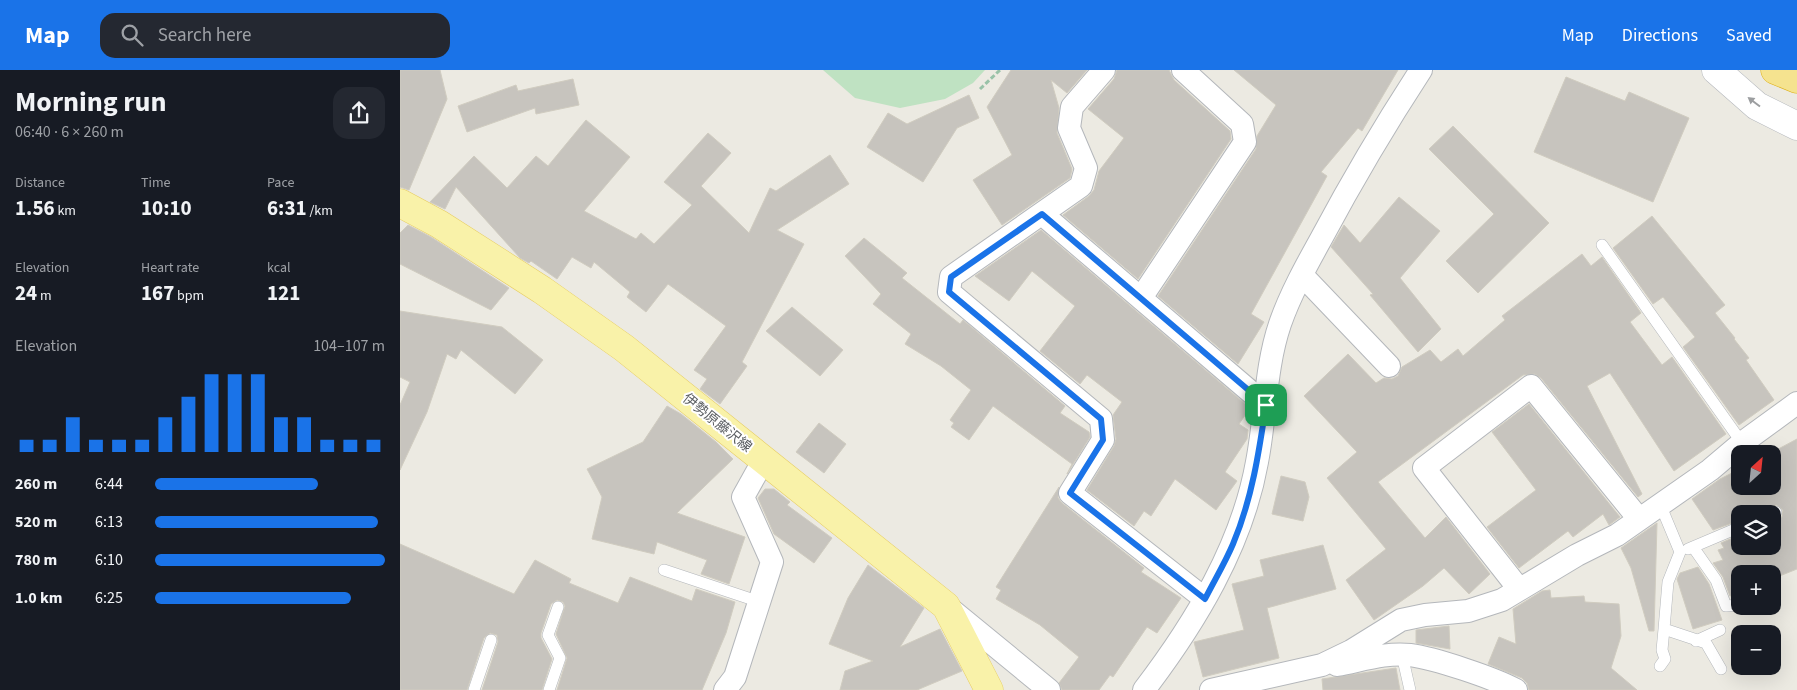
<!DOCTYPE html>
<meta charset="utf-8">
<style>
body{margin:0;font-family:"Source Sans 3","Noto Sans JP",sans-serif;background:#242831;color:#f1f3f6;height:100vh;display:flex;flex-direction:column;font-size:19px;white-space:nowrap}
*{box-sizing:border-box;margin:0}
p{font-size:16px;color:#9ea1a6}
.icon{flex:none;width:28px;height:28px;fill:none;stroke:currentColor;stroke-width:2;stroke-linecap:round;stroke-linejoin:round}
.map{position:relative;flex:1;overflow:hidden}
.panel{display:flex;flex-direction:column;background:#171b24;width:400px}
.panel>*{flex:none}
.needle{width:32px;rotate:27deg}
.tools{position:absolute;left:1331px;top:375px;display:grid;gap:10px}
.tools a{display:grid;place-items:center;width:50px;height:50px;border-radius:10px;background:#171b24;box-shadow:0 5px 20px #0002;font-size:25px}
.pin{position:absolute;display:grid;place-items:center;width:42px;height:42px;color:#fff;margin:-21px;border-radius:10px;box-shadow:0 2px 8px #0006}
.round{display:grid;place-items:center;flex:none;width:52px;height:52px;border-radius:15px;background:#242831}
.head{display:flex;align-items:center;justify-content:space-between;height:85px;padding:0 15px}
h1{font-size:28px;font-weight:700;line-height:38px}
.figures{display:grid;grid-template-columns:repeat(3,1fr);gap:8px;height:85px;padding:5px 15px}
.figures div{display:grid;align-content:center}
.figures b{font-size:21px;font-weight:700}
.figures small{font-size:14px;font-weight:400}
.figures p{font-size:14px}
.chart{height:140px;padding:10px 15px}
.chart p{display:flex;justify-content:space-between}
.chart svg{width:100%;height:90px;margin-top:5px;stroke:#1a73e8;stroke-width:6}
ul{padding:0 15px;list-style:none;font-size:16px}
li{display:grid;grid-template-columns:80px 60px 1fr;align-items:center;height:38px}
li i{height:12px;border-radius:6px;background:#1a73e8}
header{display:flex;align-items:center;gap:30px;box-sizing:border-box;height:70px;padding:0 25px;background:#1a73e8;color:#fff}
header strong{font-size:24px}
nav{display:flex;gap:28px;margin-inline-start:auto;font-size:18px}
.search{width:350px;height:45px;background:#242831;display:flex;align-items:center;gap:12px;box-sizing:border-box;padding:0 18px;border-radius:15px;color:#9ea1a6;font-size:19px}
main{display:flex;flex:1;min-height:0}
.map>svg:first-child{display:block}
.green{fill:#bfe2c2}
.building{fill:#c7c4be;stroke:#d0ccc0}
.lines{fill:none;stroke-linecap:round;stroke-linejoin:round}
.lane-casing{stroke:#b4b7bb;stroke-width:12}
.street-casing{stroke:#b4b7bb;stroke-width:24}
.secondary-casing{stroke:#b5b8bd;stroke-width:29}
.primary-casing{stroke:#e7cc60;stroke-width:29}
.highway-casing{stroke:#ddae10;stroke-width:29}
.path{stroke:#99c2a8;stroke-width:3;stroke-dasharray:5 2.5;stroke-linecap:butt}
.lane{stroke:#fff;stroke-width:11}
.street{stroke:#fff;stroke-width:22}
.secondary{stroke:#fff;stroke-width:28}
.primary{stroke:#f9f2a9;stroke-width:28}
.highway{stroke:#f5e38f;stroke-width:28}
.oneway{fill:#9c9ea0}
.route-casing{stroke:#fff;stroke-width:10}
.route{stroke:#1a73e8;stroke-width:6}
.labels{text-anchor:middle;dominant-baseline:central;stroke-width:4;stroke-linejoin:round;paint-order:stroke}
.street-label{font-size:14px;fill:#5a5d61;stroke:#fff}
</style>
<header>
<strong>Map</strong>
<div class="search"><svg class="icon" aria-label="search" viewBox="0 0 24 24"><circle cx="10" cy="10" r="6"/><path d="M15 15l6 6"/></svg>Search here</div>
<nav><a>Map</a><a>Directions</a><a>Saved</a></nav>
</header>
<main>
<section class="panel">
<div class="head"><div><h1>Morning run</h1><p>06:40 · 6 × 260 m</p></div><a class="round"><svg class="icon" aria-label="share" viewBox="0 0 24 24"><path d="M12 15V3M7 8l5-5 5 5M5 13v7h14v-7"/></svg></a></div>
<div class="figures">
<div><p>Distance</p><b>1.56<small> km</small></b></div>
<div><p>Time</p><b>10:10</b></div>
<div><p>Pace</p><b>6:31<small> /km</small></b></div>
</div>
<div class="figures">
<div><p>Elevation</p><b>24<small> m</small></b></div>
<div><p>Heart rate</p><b>167<small> bpm</small></b></div>
<div><p>kcal</p><b>121</b></div>
</div>
<div class="chart"><p><span>Elevation</span>104–107 m</p>
<svg viewBox="0 0 160 44" preserveAspectRatio="none"><path d="M5 44V38M15 44V38M25 44V27M35 44V38M45 44V38M55 44V38M65 44V27M75 44V17M85 44V6M95 44V6M105 44V6M115 44V27M125 44V27M135 44V38M145 44V38M155 44V38"/></svg>
</div>
<ul>
<li><b>260 m</b>6:44<i style="width:71%"></i></li>
<li><b>520 m</b>6:13<i style="width:97%"></i></li>
<li><b>780 m</b>6:10<i style="width:100%"></i></li>
<li><b>1.0 km</b>6:25<i style="width:85%"></i></li>
</ul>
</section>
<div class="map">
<svg width="1397" height="620" viewBox="0 0 1397 620">
<rect width="100%" height="100%" fill="#eceae2"/>
<!-- green -->
<path class="green" d="M423,0h162l-12,13 -28,16 -45,9 -45,-10z"/>
<!-- building -->
<path class="building" d="M0,0h40l7,29 -38,91 -9,-3z
M611,0h76l-20,23 -16,-13 8,28 -2,25 15,36 -2,9 -68,47 -29,-45 39,-25 -25,-48z
M717,0h52l5,10 56,51 1,8 -93,140 -75,-64 26,-19 5,-6 5,-19 25,-33 -36,-29 26,-30z
M834,0h164l-36,61 -4,-3 -37,44 6,4 -76,138 13,8 -26,42 -80,-68 98,-147 1,-13 19,-31z
M1166,7l59,24 4,-9 60,26 -36,84 -119,-50z
M173,9l6,26 -43,9 -1,-6 -68,24 -9,-26 58,-21 2,6z
M569,25l10,23 -22,10 -34,54 -56,-35 21,-34 19,11z
M186,50l44,37 -46,54 52,28 5,-6 13,11 38,-39 -28,-23 44,-49 23,20 -30,33 48,47 21,-45 6,3 54,-36 19,29 -72,46 27,14 -62,118 5,4 -27,38 -20,-15 7,-10 -13,-9 32,-44 -58,-42 -22,28 -19,-15 3,-5 -36,-30 -3,6 -19,-11 -15,22 -26,-18 -2,2 -9,-5 -64,-71 -11,22 -15,-7 44,-46 33,32 29,-32 12,10z
M1053,56l96,97 -71,70 -32,-32 48,-47 -65,-65z
M999,127l41,34 -40,47 41,51 -23,23 -48,-57 3,-1 -42,-47 13,-22 16,18z
M1252,146l73,89 -10,8 20,25 -1,1 15,19 -3,2 28,40 -35,25 -56,-78 12,-10 -32,-40 -10,7 -40,-56z
M8,155l23,12 78,51 -18,22 -91,-46v-31z
M641,160l209,178 -11,16 9,6 -1,9 -22,33 12,9 -21,29 -41,-31 -24,37 -7,-5 -10,15 -47,-36 27,-44 2,-7 -3,-24 9,-13 -35,-27 -7,9 -40,-33 35,-45 -43,-35 -23,30 -34,-25z
M464,168l43,35 -5,5 58,46 3,-4 102,86 -5,7 29,19 1,5 -23,37 5,-10 -79,-58 -24,34 -18,-13 3,-4 -4,-3 21,-30 -30,-24 -36,-22 6,-10 -38,-30 8,-10 -36,-38z
M1182,184l9,12 11,-9 39,56 -11,9 32,43 10,-8 54,77 -52,37 -64,-98 -23,13 55,108 -4,3 -97,-119 -6,-4 -12,1 -145,107 47,56 21,-21 44,57 -21,20 -25,-26 -21,18 -49,34 -28,-40 40,-31 -59,-71 30,-26 -53,-56 44,-42 28,29 8,-5 8,1 6,-3 4,-9 28,-17 11,12 17,-13 5,7 42,-36 -3,-4z
M392,237l51,43 -23,26 -54,-45z
M0,241l102,16 41,33 -28,34 -54,-44 -5,9 -9,-5 -20,58 -27,58v-65l10,-23 -10,-5z
M1129,334l91,113 -11,8 -6,-11 -30,23 -5,-6 -49,37 -32,-41 49,-37 -44,-58z
M267,336l14,8 35,28 17,17 -56,54 68,24 -16,47 -28,-10 6,-14 -50,-18 -3,12 -62,-15 10,-42 -15,-28 56,-27z
M419,353l27,21 -22,29 -28,-21z
M1397,369v130l-25,10v-5h-32v18l-10,4 -7,-19 -10,-14 10,-3 -5,-10 6,-2 -3,-5 19,-8v11h32v-25l10,-4 1,-7 -6,-5 -9,2 -4,7h-24v6l-27,10 -21,-31 28,-20 20,-10v17h32v-32h-3z
M881,406l24,6 4,15 -6,24 -31,-7z
M659,417l-1,11 4,5 82,65 -3,4 40,26 -24,35 -10,-6 -34,50 -3,-2 -11,15h-37l-3,-7 20,-26 -39,-32 -44,-26 5,-9 -5,-3z
M365,419h9l16,13 -3,3 45,33 -18,25 -40,-29 -16,-36z
M1257,453l-3,108h-5l-18,-63 -10,-20z
M0,474l114,50 21,-34 36,19 -2,4 49,20 12,-26 62,24 4,-12 39,13 -9,31 -24,57h-145l10,-32 -11,-24 9,-28 -2,-4 -6,-2 -6,4 -10,29v5l11,21 -10,31h-60l16,-48 -1,-7 -7,-2 -6,5 -17,52h-67z
M923,475l13,44 -69,19 12,50 -76,19 -9,-35 50,-12 -12,-46 32,-8 -4,-16z
M468,495l56,43 -24,39 40,-18 22,42 -45,19h-77l5,-19 28,-10 -44,-17 19,-46z
M1298,497l11,17 13,36 -29,9 -16,-50 3,-6z
M1150,520l1,8 33,-2 1,6 34,2 2,32 -10,32 26,22h-108l-2,-7 -5,-5 -34,-14 11,-27 17,7 -3,-35 29,-18z
M1049,556l1,23 -34,-6v-13z
M996,598l4,22h-77l-1,-11z"/>
<g class="lines">
<defs>
<path id="lane" d="M1202,175l140,198
M1260,434l20,48 -12,30 -4,47 42,14 15,26
M1371,444l5,-2
M1293,477l23,33 10,26 14,-1
M1288,479l52,-22
M264,500l96,32
M1296,571l24,-11
M1002,585l8,35
M1260,596l5,-7 -3,-9 2,-21
M74,620l17,-50
M149,620l11,-32 -12,-23 10,-28"/>
<path id="street" d="M704,0l-32,37 -3,21 17,40 -5,18 -130,91 -2,15 152,127 2,21 -33,53 135,106
M642,144l224,191
M902,205l87,91
M741,228l104,-156 -3,-18 -59,-54
M1119,519l-95,-121 107,-82 108,133
M549,538l100,82
M937,595c23,-4 49,-13 73,-10 24,3 84,23 106,35
M325,620l10,-13 37,-115 -29,-65 20,-36
M744,620c51,-67 98,-144 113,-228 9,-46 8,-94 23,-138 10,-29 26,-58 41,-85 31,-58 64,-114 100,-169
M811,620l111,-25 29,-14 50,-31 24,-5 43,-4 34,-11 75,-45 40,-20 93,-65 32,-27 55,-40"/>
<path id="secondary" d="M1316,0l41,36 40,20"/>
<path id="primary" d="M0,133l39,21 103,66 82,58 322,258 43,84"/>
<path id="highway" d="M1375,0l22,9"/>
</defs>
<!-- lane casing -->
<use href="#lane" class="lane-casing"/>
<!-- street casing -->
<use href="#street" class="street-casing"/>
<!-- secondary casing -->
<use href="#secondary" class="secondary-casing"/>
<!-- primary casing -->
<use href="#primary" class="primary-casing"/>
<!-- highway casing -->
<use href="#highway" class="highway-casing"/>
<!-- path -->
<path class="path" d="M580,19l20,-19"/>
<!-- lane -->
<use href="#lane" class="lane"/>
<!-- street -->
<use href="#street" class="street"/>
<!-- secondary -->
<use href="#secondary" class="secondary"/>
<!-- primary -->
<use href="#primary" class="primary"/>
<!-- highway -->
<use href="#highway" class="highway"/>
</g>
<!-- one-way arrows -->
<defs><path id="oneway-solid" d="M-6-.8H1V-3.2L6.5 0L1 3.2V.8H-6Z" transform="scale(1.25)"/></defs>
<use class="oneway" href="#oneway-solid" transform="translate(1354 32) rotate(-143)"/>
<g class="lines">
<defs>
<path id="route" d="M642,144l224,191c-7,47 -14,94 -33,139 -8,19 -19,37 -28,55l-135,-106 33,-53 -2,-21 -152,-127 2,-15z"/>
</defs>
<!-- route casing -->
<use href="#route" class="route-casing"/>
<!-- route -->
<use href="#route" class="route"/>
</g>
<g class="labels">
<!-- street labels -->
<g class="street-label">
<text transform="translate(317 353) rotate(39)">伊勢原藤沢線</text>
</g>
</g>
</svg>
<div class="tools">
<a><svg class="needle" viewBox="-14 -14 28 28"><path d="M0-13l5 13h-10z" fill="#e53935"/><path d="M0 13l5-13h-10z" fill="#9ea1a6"/></svg></a>
<a><svg class="icon" aria-label="layers" viewBox="0 0 24 24"><path d="M12 4l9 5-9 5-9-5zM3 14l9 5 9-5"/></svg></a>
<a>+</a>
<a>−</a>
</div>
<div class="pin" style="left:866px;top:335px;background:#1e9e55"><svg class="icon" aria-label="arrive" viewBox="0 0 24 24"><path d="M6 21V4h12l-3 4 3 4H6"/></svg></div>
</div>
</main>
